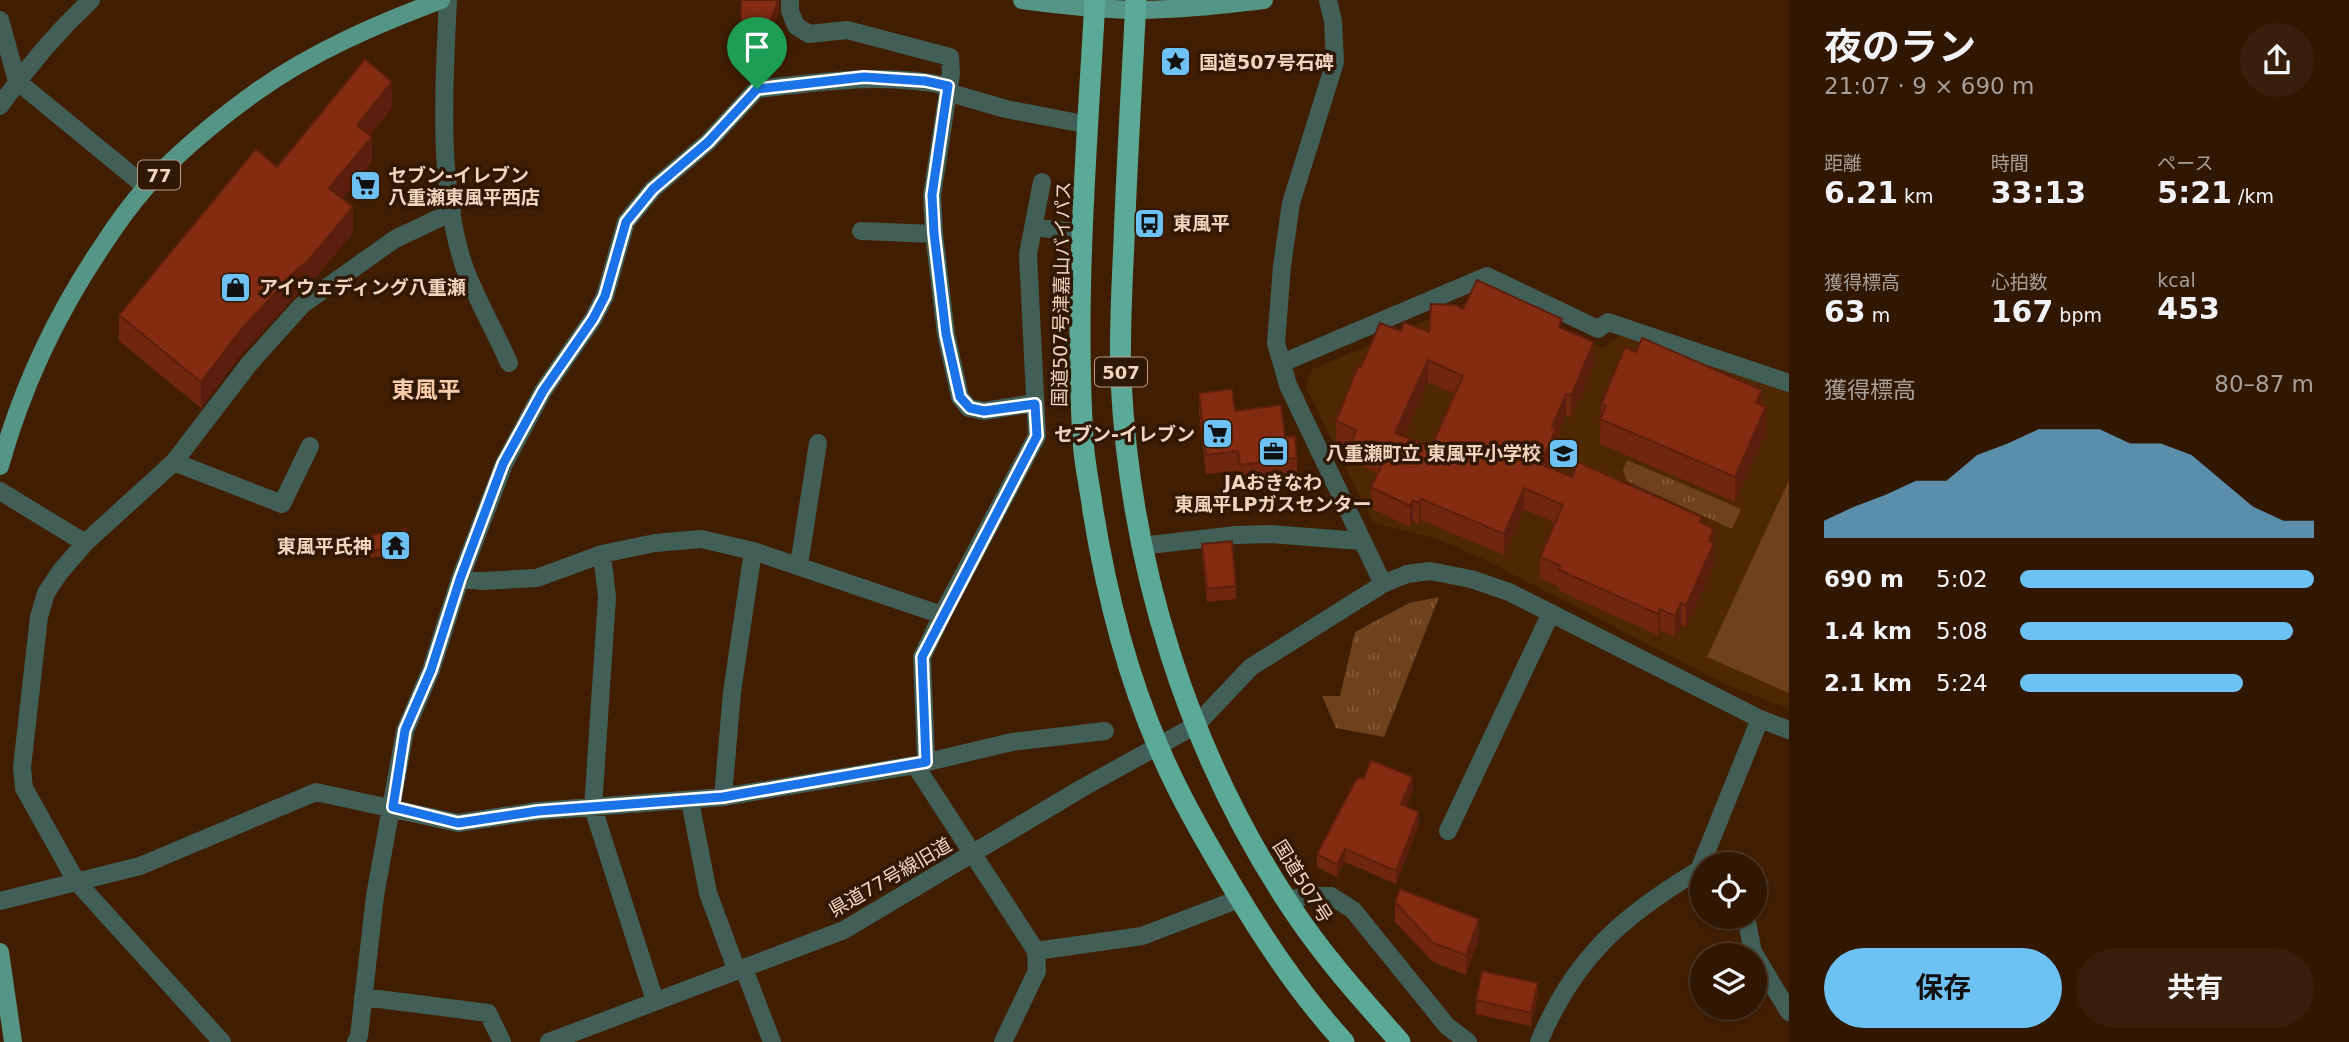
<!DOCTYPE html>
<html lang="ja">
<meta charset="utf-8">
<style>
body{margin:0;font-family:"DejaVu Sans","Noto Sans JP",sans-serif;background:#391f0b;color:#f1f3f6;height:100vh;display:flex;flex-direction:column;font-size:26px;white-space:nowrap}
*{box-sizing:border-box;margin:0}
p{font-size:23px;color:#a89f99}
.icon{flex:none;width:38px;height:38px;fill:none;stroke:currentColor;stroke-width:2;stroke-linecap:round;stroke-linejoin:round}
.map{position:relative;flex:1;overflow:hidden}
.sheet{display:flex;flex-direction:column;background:#311601;width:560px}
.sheet>*{flex:none}
.tools{position:absolute;left:1690px;top:852px;display:grid;gap:14px}
.tools a{display:grid;place-items:center;width:77px;height:77px;border-radius:50%;background:#311601;box-shadow:0 2px 5px #0004,0 0 0 2px #4c3523;font-size:35px}
.pin{position:absolute;display:grid;place-items:center;width:60px;height:60px;color:#fff;margin:-72px -30px;border-radius:50% 50% 50% 0;rotate:-45deg;box-shadow:0 0 7px #0007}
.pin .icon{rotate:45deg}
.round{display:grid;place-items:center;flex:none;width:74px;height:74px;border-radius:37px;background:#391f0b}
.summary{display:flex;align-items:center;justify-content:space-between;height:119px;padding:0 35px}
h1{font-size:38px;font-weight:700;line-height:52px}
.stats{display:grid;grid-template-columns:repeat(3,1fr);gap:10px;height:119px;padding:7px 35px}
.stats div{display:grid;align-content:center}
.stats b{font-size:30px;font-weight:700}
.stats small{font-size:19px;font-weight:400}
.stats p{font-size:19px}
.chart{height:196px;padding:14px 35px}
.chart p{display:flex;justify-content:space-between}
.chart svg{width:100%;height:126px;margin-top:7px;fill:#6ec2f3;opacity:.7}
.cta{display:flex;gap:14px;margin-top:auto;padding:14px 35px}
.cta a{flex:1;height:80px;border-radius:42px;background:#6ec2f3;color:#111;font-size:28px;font-weight:700;line-height:80px;text-align:center}
.cta a+a{background:#391f0b;color:#f1f3f6}
ul{padding:0 35px;list-style:none;font-size:23px}
li{display:grid;grid-template-columns:112px 84px 1fr;align-items:center;height:52px}
li i{height:18px;border-radius:9px;background:#6ec2f3}
main{display:flex;flex:1;min-height:0}
.map>svg:first-child{display:block}
.built{fill:#4e2703}
.grass{fill:url(#grass-tufts)}
.pitch{fill:#6f411c}
.lines{fill:none;stroke-linecap:round;stroke-linejoin:round}
.minor{stroke:#415f57;stroke-width:18}
.major{stroke:#549585;stroke-width:18}
.highway{stroke:#5baa97;stroke-width:21}
.wall{fill:#71260f;fill-rule:evenodd}
.shaded-wall{fill:#5c1f0d}
.building{fill:#832c12;stroke:#5c1f0d;stroke-width:2;fill-rule:evenodd}
.route-casing{stroke:#fff;stroke-width:14}
.route{stroke:#1a73e8;stroke-width:9}
.labels{text-anchor:middle;dominant-baseline:central;stroke-width:7;stroke-linejoin:round;paint-order:stroke}
.shield{fill:#311805;stroke:#b79c89;stroke-width:2}
.shield-label{font-size:18px;font-weight:bold;fill:#f1d5c1}
.poi-label{font-size:19px;font-weight:bold;fill:#f1d5c1;stroke:#311805;text-anchor:start}
.street-label{font-size:19px;fill:#f1d5c1;stroke:#311805}
.quarter-label{font-size:23px;font-weight:bold;fill:#f8cbab;stroke:#311805}
</style>
<main>
<div class="map">
<svg width="1789" height="1042" viewBox="0 0 1789 1042">
<defs>
<pattern id="grass-tufts" width="24" height="20" patternUnits="userSpaceOnUse" patternTransform="scale(1.75)"><rect width="24" height="20" fill="#6f411c"/><path d="M3 7l-1-3M5 7V3M7 7l1-3M15 17l-1-3M17 17v-4M19 17l1-3" fill="none" stroke="#845c3b"/></pattern>
</defs>
<rect width="100%" height="100%" fill="#411e01"/>
<!-- built -->
<path class="built" d="M1494,297l108,51 22,-14 165,58v317l-64,-25 -242,-125 -46,-20 -64,-16 -67,-136 5,-17 162,-70z"/>
<!-- grass -->
<path class="grass" d="M1627,460l114,49 -9,20 -105,-48 -4,-11z
M1439,597l-55,140 -48,-9 -14,-32h18l15,-64 54,-29z"/>
<!-- pitch -->
<path class="pitch" d="M1789,480v213l-82,-36z"/>
<g class="lines">
<!-- minor -->
<path class="minor" d="M448,0c-4,84 -11,185 16,266 12,33 31,65 45,97
M790,0v11l6,15 13,8 38,-4 103,27 1,16 -19,122 2,39 12,100 14,63 9,11 15,3 51,-8
M1328,0l5,21 2,41 -44,141 -9,63 -6,77 12,42 95,199
M0,20l17,61 129,106
M947,92l59,17 83,16
M0,106c27,-39 57,-74 91,-106
M1034,227l48,6
M861,231l73,3
M1282,363l205,-87 111,53 10,-7 181,61
M174,462l108,42 28,-58
M0,491l85,52
M1141,546l95,-11 33,-1 92,7
M602,554l5,43 -14,211 62,193
M799,565l19,-122
M460,579l23,2 54,-3 65,-24 53,-11 46,-4 52,12 189,64
M926,762l-4,-105 20,-42 95,-179 -9,-182 14,-72
M915,765l121,186 1,20 -34,71
M723,797l9,-105 21,-141
M690,801l18,92 29,78
M1448,831l103,-218
M1699,870l61,-151
M1286,900l22,-4h23l22,14 94,116 21,16
M0,901l140,-35 176,-74 142,31 80,-12 185,-14 192,-32 97,-23 93,-11
M1746,917l7,35 36,60
M1036,951l106,-15 97,-37
M744,969l28,73
M363,997l125,16 14,29
M222,1042l-146,-161 -52,-93 -2,-21 17,-150 7,-24 14,-21 25,-29 89,-81 75,-98 53,-59 93,-66 57,-27
M356,1042l3,-6 16,-140 30,-165 26,-61 29,-91 44,-115 39,-73 50,-72 12,-23 21,-74 27,-33 55,-47 49,-53c64,-7 127,-17 191,-3
M549,1042l295,-112 240,-143 112,-62 55,-58 132,-83 24,-10 23,-3 41,8 38,13 251,127 29,11
M1539,1042c35,-84 83,-126 160,-172l4,3"/>
<!-- major -->
<path class="major" d="M1022,0c37,5 75,9 113,10 43,0 86,-5 129,-10
M0,466c22,-79 57,-153 103,-221 13,-20 28,-41 44,-59 33,-35 70,-66 109,-94 56,-40 121,-68 185,-92
M0,952l13,90"/>
<!-- highway -->
<path class="highway" d="M1095,0c-8,144 -21,295 -12,439 1,24 7,48 10,72 13,80 33,161 65,235 20,48 47,94 73,138 33,56 69,110 113,158
M1136,0c-4,80 -9,160 -12,241 -2,46 -5,93 -3,139 9,186 67,372 170,527 32,49 71,92 109,135"/>
</g>
<!-- wall -->
<path class="wall" d="M741,0h38v11l-10,28 -13,17 -15,-10z
M392,108l-22,27 2,27 -30,37 11,34 -45,54 -14,10 -54,59 -39,52 -82,-67v-26l158,-148z
M1463,309l99,19 32,36 -23,53 -5,-2 -10,25v10l-8,17 24,10 130,46 12,6v35l-28,63 -5,-2 -6,12 -15,-7 -2,5 -99,-44v-4l-19,-9v-21l15,-34 -31,-14 -20,46 -83,-35 -2,5 -6,-3 -3,5 -39,-19v-21l5,-10v-5l-24,-10v-13l-16,-7v-21l25,-54 40,-36 28,1zM1428,382l27,12 -24,53 -27,-11z
M1199,393l86,44 12,21v19l-57,7 -2,-13 -32,3 -7,-62z
M1601,404l161,2 4,26 -31,70 -135,-58z
M355,538l53,8v7l-51,6z
M1202,544l34,42v13l-29,3 -5,-44z
M1413,790l-7,16 13,18 -23,60 -51,-22 -8,15 -20,-10v-13z
M1395,902l84,36 -13,37 -33,-13 -38,-40z
M1538,996l-7,30 -55,-12v-14z"/>
<!-- shaded-wall -->
<path class="shaded-wall" d="M778,0l1,11 -10,28 -13,17v-13z
M392,82v26l-35,42v-25z
M372,137v25l-43,52v-26z
M353,207v26l-45,54 -14,10 -54,59 -39,52v-26l39,-51z
M1594,342v22l-23,53v-21z
M1428,360v22l-33,72v-21z
M1762,390v25l4,-8v25l-31,70v-25l21,-74z
M1566,394v21l-10,25v10l-16,35v-21l12,-37z
M1524,488v21l-20,46v-21z
M1421,499v21l-2,5v-22z
M1413,500v22l-3,5v-21z
M1714,529v35l-28,63v-21z
M1681,603v22l-6,12v-21z
M1660,609v21l-2,5v-21z
M1413,777v13l-12,27v-13z
M1419,812v12l-23,60v-13z
M1345,849v13l-8,15v-12z
M1479,919v19l-13,37v-20z
M1538,983v13l-7,30v-13z"/>
<!-- building -->
<path class="building" d="M741,0h37l-9,26 -13,17 -15,-10z
M365,59l27,23 -35,43 15,12 -43,51 24,19 -45,54 -14,11 -54,59 -39,51 -82,-67 137,-166 21,18z
M1477,280l85,39 -3,8 35,15 -23,54 -5,-2 -14,33 4,2 -16,35 32,13 6,-15 124,55 -2,5 14,7 -5,12 5,2 -28,63 -5,-3 -6,13 -15,-7 -2,5 -99,-44 2,-4 -21,-9 23,-52 -39,-17 -20,46 -83,-35 -2,4 -6,-3 -3,6 -39,-19 13,-26 -8,-4 2,-6 -26,-10 4,-11 -20,-9 22,-55 3,1 19,-44 21,8 3,-9 25,10 2,-28 25,1 7,4zM1428,360l35,16 -32,71 -36,-14z
M1642,338l120,52 -6,13 10,4 -31,70 -135,-58 6,-13 -5,-2 24,-57 11,5z
M1232,389l3,22 46,-6 4,32 10,-1 2,22 -57,7 -2,-14 -32,4 -7,-62z
M406,529l2,17 -51,7 -2,-15z
M1232,541l4,45 -29,3 -5,-45z
M1371,760l42,17 -12,27 18,8 -23,59 -51,-22 -8,16 -20,-11 40,-76h7z
M1400,889l79,30 -13,36 -33,-12 -38,-41z
M1482,971l56,12 -7,30 -55,-13z"/>
<g class="lines">
<defs>
<path id="route" d="M864,77l61,4 23,5 -16,109 2,38 12,101 14,63 10,11 14,3 51,-7 2,32 -115,221 4,105 -203,35 -185,14 -80,12 -65,-16 12,-77 26,-60 29,-91 43,-115 40,-73 50,-72 12,-23 21,-74 27,-33 55,-47 49,-53z"/>
</defs>
<!-- route casing -->
<use href="#route" class="route-casing"/>
<!-- route -->
<use href="#route" class="route"/>
</g>
<!-- icons -->
<defs>
<symbol id="sight-square" viewBox="-11 -11 22 22"><rect x="-9" y="-9" width="18" height="18" rx="4" fill="#6ec2f3" stroke="#311805"/><path d="M0-6L1.8-2.2L6-1.7L2.9 1.2L3.7 5.4L0 3.3L-3.7 5.4L-2.9 1.2L-6-1.7L-1.8-2.2Z" fill="#111"/></symbol>
<symbol id="supermarket-square" viewBox="-11 -11 22 22"><rect x="-9" y="-9" width="18" height="18" rx="4" fill="#6ec2f3" stroke="#311805"/><path d="M-6-5.5h2.5l.6 2H6L4.5 2H-2.5L-4.4-4H-6ZM-1.5 3.2a1.3 1.3 0 1 0 .1 0ZM3 3.2a1.3 1.3 0 1 0 .1 0Z" fill="#111"/></symbol>
<symbol id="bus-square" viewBox="-11 -11 22 22"><rect x="-9" y="-9" width="18" height="18" rx="4" fill="#6ec2f3" stroke="#311805"/><path d="M-5-6H5V4H4V6H2V4H-2V6H-4V4H-5ZM-3.5-4V0h7V-4ZM-3.5 1.2v1.5H-2V1.2ZM2 1.2v1.5H3.5V1.2Z" fill="#111"/></symbol>
<symbol id="shop-square" viewBox="-11 -11 22 22"><rect x="-9" y="-9" width="18" height="18" rx="4" fill="#6ec2f3" stroke="#311805"/><path d="M-5-2.5h2.3a2.7 3.5 0 0 1 5.4 0H5L5.5 6h-11ZM-1.5-2.5h3a1.5 2.3 0 0 0-3 0Z" fill="#111"/></symbol>
<symbol id="office-square" viewBox="-11 -11 22 22"><rect x="-9" y="-9" width="18" height="18" rx="4" fill="#6ec2f3" stroke="#311805"/><path d="M-6-3h4V-5.5h4V-3h4V5H-6ZM-1-4.5V-3h2v-1.5ZM-6 0V1H6V0Z" fill="#111"/></symbol>
<symbol id="school-square" viewBox="-11 -11 22 22"><rect x="-9" y="-9" width="18" height="18" rx="4" fill="#6ec2f3" stroke="#311805"/><path d="M0-5L7-2L0 1L-7-2ZM-4 1L0 2.5L4 1V4Q0 6-4 4Z" fill="#111"/></symbol>
<symbol id="temple-square" viewBox="-11 -11 22 22"><rect x="-9" y="-9" width="18" height="18" rx="4" fill="#6ec2f3" stroke="#311805"/><path d="M0-6L5-2H3V0L6.5 2.5H4V6H1.5V3h-3V6H-4V2.5H-6.5L-3 0V-2H-5Z" fill="#111"/></symbol>
</defs>
<g fill-rule="evenodd">
<use href="#sight-square" x="1158" y="44" width="35" height="35"/>
<use href="#supermarket-square" x="348" y="168" width="35" height="35"/>
<use href="#bus-square" x="1132" y="206" width="35" height="35"/>
<use href="#shop-square" x="218" y="270" width="35" height="35"/>
<use href="#supermarket-square" x="1200" y="416" width="35" height="35"/>
<use href="#office-square" x="1256" y="434" width="35" height="35"/>
<use href="#school-square" x="1546" y="436" width="35" height="35"/>
<use href="#temple-square" x="378" y="528" width="35" height="35"/>
</g>
<g class="labels">
<!-- shield labels -->
<g class="shield">
<rect x="138" y="160.5" width="42" height="29" rx="5"/>
<rect x="1095" y="357.5" width="52" height="29" rx="5"/>
</g>
<g class="shield-label">
<text x="159" y="175">77</text>
<text x="1121" y="372">507</text>
</g>
<!-- poi labels -->
<g class="poi-label">
<text x="1199" y="62">国道507号石碑</text>
<text x="388" y="175">セブン-イレブン<tspan x="388" dy="22">八重瀬東風平西店</tspan></text>
<text x="1173" y="223">東風平</text>
<text x="259" y="287">アイウェディング八重瀬</text>
<text x="1195" y="434" text-anchor="end">セブン-イレブン</text>
<text x="1541" y="453" text-anchor="end">八重瀬町立 東風平小学校</text>
<text x="1273" y="482" text-anchor="middle">JAおきなわ<tspan x="1273" dy="22">東風平LPガスセンター</tspan></text>
<text x="372" y="546" text-anchor="end">東風平氏神</text>
</g>
<!-- street labels -->
<g class="street-label">
<text transform="translate(1061 294) rotate(-89)">国道507号津嘉山バイパス</text>
<text transform="translate(890 877) rotate(-30)">県道77号線旧道</text>
<text transform="translate(1303 881) rotate(58)">国道507号</text>
</g>
<!-- quarter labels -->
<g class="quarter-label">
<text x="426" y="390">東風平</text>
</g>
</g>
</svg>
<div class="tools">
<a><svg class="icon" aria-label="locate" viewBox="0 0 24 24"><circle cx="12" cy="12" r="6"/><path d="M12 2v4M12 18v4M2 12h4M18 12h4"/></svg></a>
<a><svg class="icon" aria-label="layers" viewBox="0 0 24 24"><path d="M12 4l9 5-9 5-9-5zM3 14l9 5 9-5"/></svg></a>
</div>
<div class="pin" style="left:757px;top:89px;background:#1e9e55"><svg class="icon" aria-label="arrive" viewBox="0 0 24 24"><path d="M6 21V4h12l-3 4 3 4H6"/></svg></div>
</div>
<section class="sheet">
<div class="summary"><div><h1>夜のラン</h1><p>21:07 · 9 × 690 m</p></div><a class="round"><svg class="icon" aria-label="share" viewBox="0 0 24 24"><path d="M12 15V3M7 8l5-5 5 5M5 13v7h14v-7"/></svg></a></div>
<div class="stats">
<div><p>距離</p><b>6.21<small> km</small></b></div>
<div><p>時間</p><b>33:13</b></div>
<div><p>ペース</p><b>5:21<small> /km</small></b></div>
</div>
<div class="stats">
<div><p>獲得標高</p><b>63<small> m</small></b></div>
<div><p>心拍数</p><b>167<small> bpm</small></b></div>
<div><p>kcal</p><b>453</b></div>
</div>
<div class="chart"><p><span>獲得標高</span>80–87 m</p>
<svg viewBox="0 0 160 44" preserveAspectRatio="none"><path d="M0 44V38L10 33L20 29L30 24L40 24L50 15L60 11L70 6L80 6L90 6L100 11L110 11L120 15L130 24L140 33L150 38L160 38V44z"/></svg>
</div>
<ul>
<li><b>690 m</b>5:02<i style="width:100%"></i></li>
<li><b>1.4 km</b>5:08<i style="width:93%"></i></li>
<li><b>2.1 km</b>5:24<i style="width:76%"></i></li>
</ul>
<div class="cta"><a>保存</a><a>共有</a></div>
</section>
</main>
